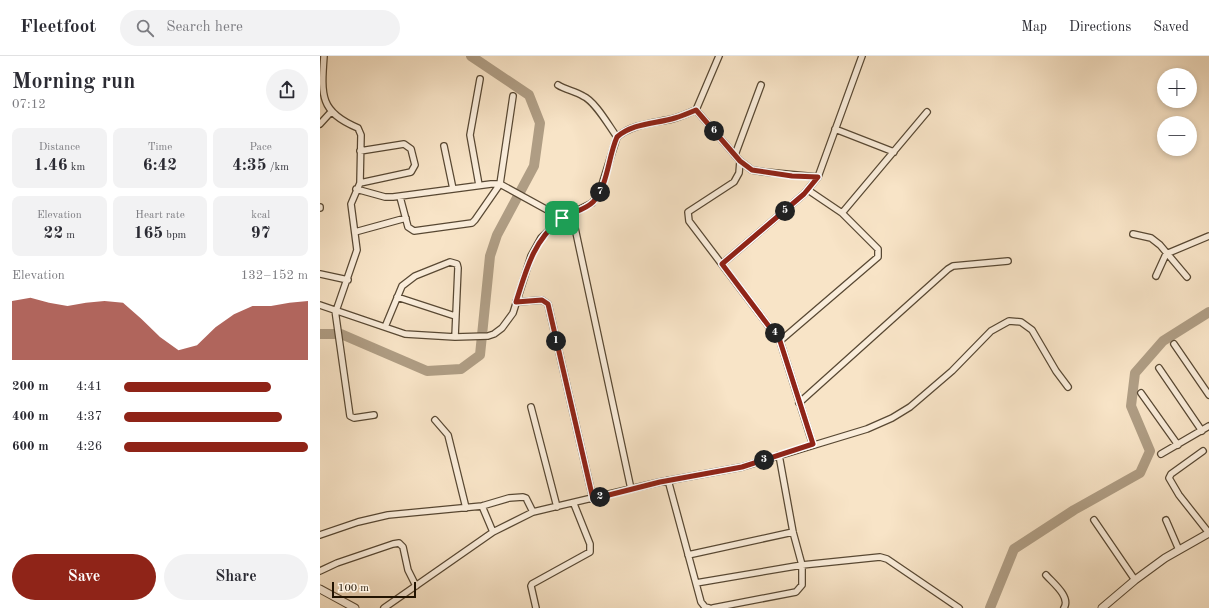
<!DOCTYPE html>
<meta charset="utf-8">
<style>
body{margin:0;font-family:"Old Standard TT",serif;background:#f2f2f3;color:#2b2b33;height:100vh;display:flex;flex-direction:column;font-size:15px;white-space:nowrap}
*{box-sizing:border-box;margin:0}
p{font-size:13px;color:#7c7c81}
.icon{flex:none;width:22px;height:22px;fill:none;stroke:currentColor;stroke-width:2;stroke-linecap:round;stroke-linejoin:round}
.map{position:relative;flex:1;overflow:hidden}
.panel{display:flex;flex-direction:column;background:#fff;width:320px}
.panel>*{flex:none}
.tools{position:absolute;left:837px;top:12px;display:grid;gap:8px}
.tools a{display:grid;place-items:center;width:40px;height:40px;border-radius:50%;background:#fff;box-shadow:0 2px 6px #0003;font-size:20px}
.scale{position:absolute;left:12px;bottom:10px;width:84px;box-sizing:border-box;padding-left:4px;border:2px solid #221402;border-top:0;font-size:11px;line-height:14px;white-space:nowrap;color:#221402;-webkit-text-stroke:3px #faeddb;paint-order:stroke}
.pin{position:absolute;display:grid;place-items:center;width:34px;height:34px;color:#fff;margin:-17px;border-radius:8px;box-shadow:0 2px 6px #0006}
.km{position:absolute;width:20px;height:20px;margin:-10px;border-radius:50%;background:#222;color:#fff;font-size:11px;line-height:20px;text-align:center}
.round{display:grid;place-items:center;flex:none;width:42px;height:42px;border-radius:21px;background:#f2f2f3}
.headline{display:flex;align-items:center;justify-content:space-between;height:68px;padding:0 12px}
h1{font-size:22px;font-weight:700;line-height:30px}
.metrics{display:grid;grid-template-columns:repeat(3,1fr);gap:6px;height:68px;padding:4px 12px}
.metrics div{display:grid;align-content:center;border-radius:8px;background:#f2f2f3;text-align:center}
.metrics b{font-size:17px;font-weight:700}
.metrics small{font-size:11px;font-weight:400}
.metrics p{font-size:11px}
.chart{height:112px;padding:8px 12px}
.chart p{display:flex;justify-content:space-between}
.chart svg{width:100%;height:72px;margin-top:4px;fill:#8f2418;opacity:.7}
.primary-button{display:flex;gap:8px;margin-top:auto;padding:8px 12px}
.primary-button a{flex:1;height:46px;border-radius:24px;background:#8f2418;color:#fff;font-size:16px;font-weight:700;line-height:46px;text-align:center}
.primary-button a+a{background:#f2f2f3;color:#2b2b33}
ul{padding:0 12px;list-style:none;font-size:13px}
li{display:grid;grid-template-columns:64px 48px 1fr;align-items:center;height:30px}
li i{height:10px;border-radius:5px;background:#8f2418}
header{display:flex;align-items:center;gap:24px;box-sizing:border-box;height:56px;padding:0 20px;background:#fff;border-bottom:1px solid #e1e1e2}
header strong{font-size:19px}
nav{display:flex;gap:22px;margin-inline-start:auto;font-size:14px}
.search{width:280px;height:36px;background:#f2f2f3;display:flex;align-items:center;gap:10px;box-sizing:border-box;padding:0 14px;border-radius:22px;color:#7c7c81;font-size:15px}
main{display:flex;flex:1;min-height:0}
.map>svg:first-child{display:block}
.lines{fill:none;stroke-linecap:round;stroke-linejoin:round}
.river{stroke:#af9d84;stroke-width:10}
.minor-casing{stroke:#584833;stroke-width:8}
.tertiary-casing{stroke:#584833;stroke-width:9}
.minor{stroke:#faeddb;stroke-width:5.5}
.tertiary{stroke:#faeddb;stroke-width:7}
.route-casing{stroke:#fff;stroke-width:8}
.route{stroke:#8f2418;stroke-width:5}
</style>
<header>
<strong>Fleetfoot</strong>
<div class="search"><svg class="icon" aria-label="search" viewBox="0 0 24 24"><circle cx="10" cy="10" r="6"/><path d="M15 15l6 6"/></svg>Search here</div>
<nav><a>Map</a><a>Directions</a><a>Saved</a></nav>
</header>
<main>
<section class="panel">
<div class="headline"><div><h1>Morning run</h1><p>07:12</p></div><a class="round"><svg class="icon" aria-label="share" viewBox="0 0 24 24"><path d="M12 15V3M7 8l5-5 5 5M5 13v7h14v-7"/></svg></a></div>
<div class="metrics">
<div><p>Distance</p><b>1.46<small> km</small></b></div>
<div><p>Time</p><b>6:42</b></div>
<div><p>Pace</p><b>4:35<small> /km</small></b></div>
</div>
<div class="metrics">
<div><p>Elevation</p><b>22<small> m</small></b></div>
<div><p>Heart rate</p><b>165<small> bpm</small></b></div>
<div><p>kcal</p><b>97</b></div>
</div>
<div class="chart"><p><span>Elevation</span>132–152 m</p>
<svg viewBox="0 0 160 44" preserveAspectRatio="none"><path d="M0 44V8L10 6L20 9L30 11L40 9L50 8L60 9L70 19L80 30L90 38L100 35L110 24L120 16L130 11L140 11L150 9L160 8V44z"/></svg>
</div>
<ul>
<li><b>200 m</b>4:41<i style="width:80%"></i></li>
<li><b>400 m</b>4:37<i style="width:86%"></i></li>
<li><b>600 m</b>4:26<i style="width:100%"></i></li>
</ul>
<div class="primary-button"><a>Save</a><a>Share</a></div>
</section>
<div class="map">
<svg width="889" height="552" viewBox="0 0 889 552">
<rect width="100%" height="100%" fill="#f8e4c7"/>
<filter id="stains"><feTurbulence type="fractalNoise" baseFrequency=".005" numOctaves="4"/><feColorMatrix values="0 0 0 0 .2 0 0 0 0 .09 0 0 0 0 .02 0 0 0 .5 -.17"/></filter>
<radialGradient id="worn" r=".72"><stop offset=".6" stop-color="#630" stop-opacity="0"/><stop offset="1" stop-color="#630" stop-opacity=".3"/></radialGradient>
<g class="lines">
<!-- river -->
<path class="river" d="M0,278h21l86,37 34,-2 19,-14 10,-99 7,-21 37,-69 6,-43 -11,-28 -58,-39
M670,552l24,-59 60,-39 66,-37 10,-22 -19,-45 4,-33 28,-32 46,-29"/>
<defs>
<path id="minor" d="M4,0c-3,40 -4,56 34,72l3,7 -1,48 -9,21 6,46 -21,61
M238,29c8,5 17,6 25,11 12,5 26,30 34,41
M376,54l44,51 -1,12 -5,9 -46,30 1,9 91,120 33,104
M0,68l10,-11
M515,73l59,23
M124,90l9,43
M415,99l26,-70
M420,105l12,9 13,2 53,5 44,-121
M40,127l51,-11 4,-7 -4,-16 -7,-5 -44,7
M159,129l-9,-50 10,-56
M36,133l29,8h8l98,-13h9l62,34
M488,134l34,23 85,-101
M80,141l8,30 6,4 58,-8 3,-3 25,-36 13,-88
M0,152v-1
M252,158l59,275
M35,176l51,-14
M813,178l18,4 9,7 27,32
M402,208l82,-70 14,-17
M0,218l28,6
M836,220l10,-22 43,-18
M77,241l58,19
M196,246l26,-2 6,4 45,195
M0,249l85,29 50,3 33,-1 6,-2 8,-6 11,-15 18,-57 10,-18 21,-20 30,-15 7,-9 18,-57c15,-13 37,-14 55,-18 8,-2 16,-6 24,-9l23,-54
M15,254l15,106 4,2 20,-3
M65,271l17,-41 13,-10 35,-14 7,2 1,4 -3,69
M460,285l98,-84v-8l-36,-36
M854,288l35,51
M839,312l43,63
M821,337l37,52
M479,347l149,-134 5,-3 55,-5
M211,351l26,100
M115,364l13,15 18,73
M883,395l-32,23 -2,4 10,17 30,38
M841,398l48,-28
M348,424l33,122 4,5 4,1
M162,450l11,26
M774,464l41,60
M846,464l13,30
M0,479l38,-13 30,-7 94,-9 27,-8 14,-1 3,1 7,14
M368,499l105,-23
M0,515l17,-8 56,-19 6,-1 4,4 5,23 8,16
M726,519c7,8 25,22 18,33
M376,527l106,-18 78,-8 7,2 72,49
M64,552l109,-76 40,-20 127,-30 82,-15 125,-38 25,-11 18,-11 42,-36 39,-40 18,-10 12,1 11,8 24,41 12,16
M216,552l-5,-22 1,-2 58,-32v-8l-16,-40
M393,552l83,-16 6,-7v-20l-9,-33 -14,-77"/>
<path id="tertiary" d="M0,533l35,19
M782,552l33,-28 30,-22 44,-25"/>
</defs>
<!-- minor casing -->
<use href="#minor" class="minor-casing"/>
<!-- tertiary casing -->
<use href="#tertiary" class="tertiary-casing"/>
<!-- minor -->
<use href="#minor" class="minor"/>
<!-- tertiary -->
<use href="#tertiary" class="tertiary"/>
</g>
<g class="lines">
<defs>
<path id="route" d="M376,54l44,51 12,9 40,6 26,1 -14,17 -82,70 58,77 33,103 -71,23 -82,15 -67,17 -45,-195 -6,-4 -26,2c10,-31 17,-61 44,-82 10,-8 24,-9 33,-18 15,-16 15,-45 24,-65 16,-14 38,-13 58,-19 7,-2 14,-5 21,-8z"/>
</defs>
<!-- route casing -->
<use href="#route" class="route-casing"/>
<!-- route -->
<use href="#route" class="route"/>
</g>
<rect width="100%" height="100%" filter="url(#stains)"/>
<rect width="100%" height="100%" fill="url(#worn)"/>
</svg>
<div class="tools">
<a>+</a>
<a>−</a>
</div>
<div class="scale">100 m</div>
<div class="pin" style="left:242px;top:162px;background:#1e9e55"><svg class="icon" aria-label="arrive" viewBox="0 0 24 24"><path d="M6 21V4h12l-3 4 3 4H6"/></svg></div>
<b class="km" style="left:236px;top:285px">1</b>
<b class="km" style="left:280px;top:441px">2</b>
<b class="km" style="left:444px;top:404px">3</b>
<b class="km" style="left:455px;top:277px">4</b>
<b class="km" style="left:465px;top:155px">5</b>
<b class="km" style="left:394px;top:75px">6</b>
<b class="km" style="left:280px;top:136px">7</b>
</div>
</main>
